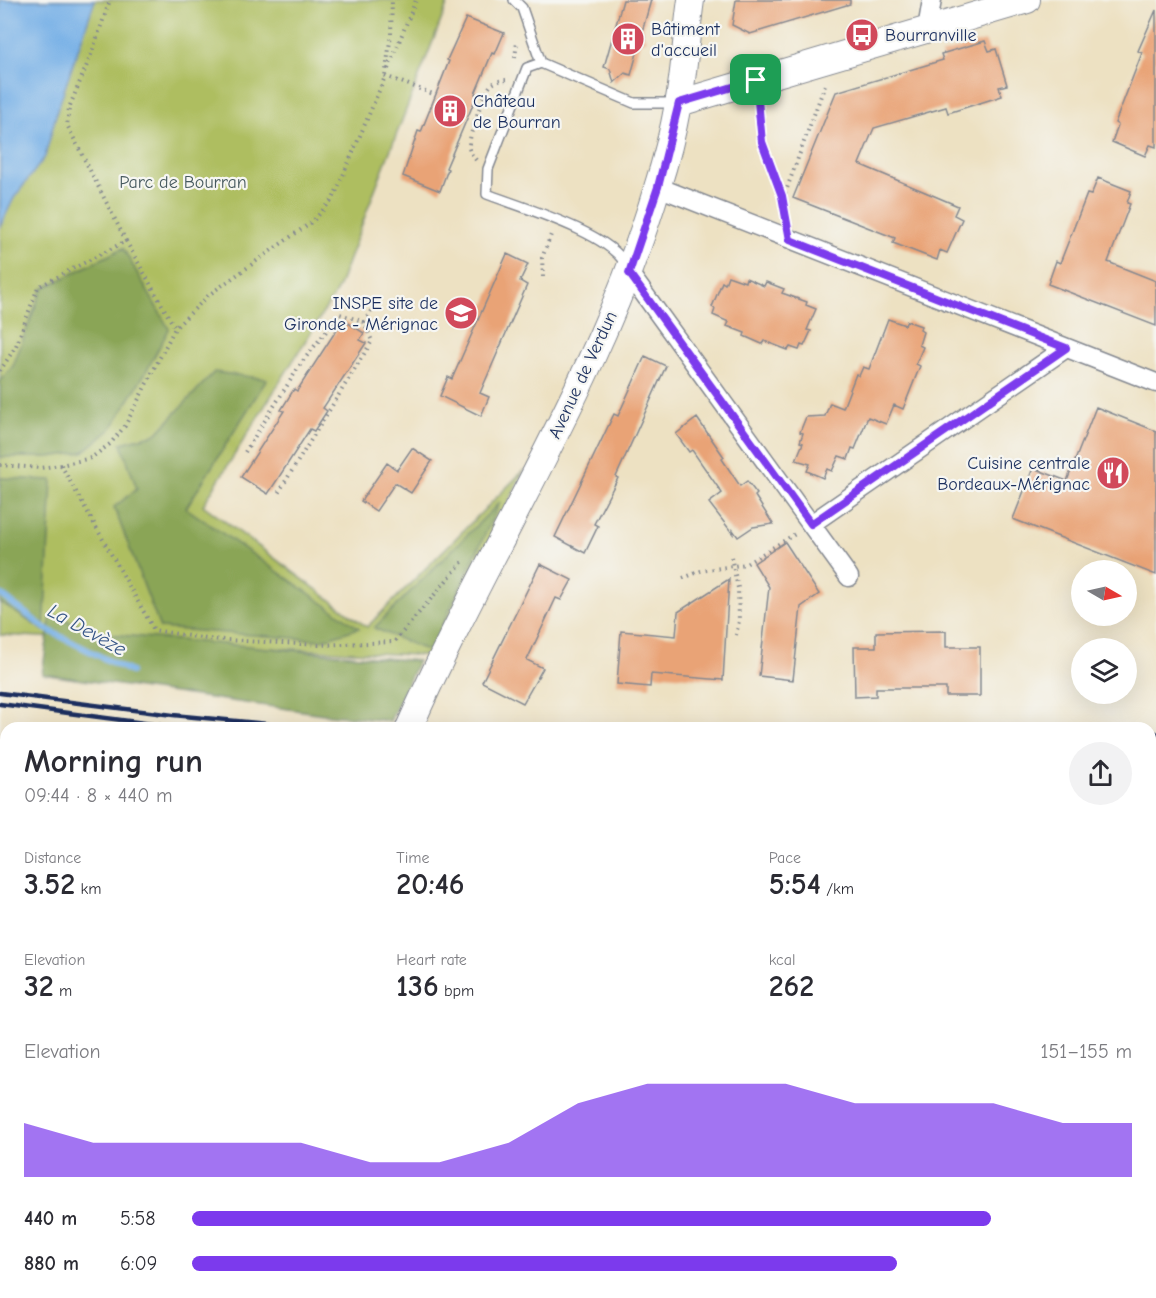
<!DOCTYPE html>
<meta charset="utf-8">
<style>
body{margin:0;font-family:"Comic Neue",sans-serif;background:#f2f2f3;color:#2b2b33;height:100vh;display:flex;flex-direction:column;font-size:22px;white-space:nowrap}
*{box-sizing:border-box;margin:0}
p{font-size:20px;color:#7c7c81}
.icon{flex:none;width:33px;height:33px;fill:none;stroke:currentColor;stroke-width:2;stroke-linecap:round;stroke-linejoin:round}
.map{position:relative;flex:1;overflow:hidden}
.sheet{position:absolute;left:0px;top:722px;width:1156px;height:578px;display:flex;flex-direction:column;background:#fff;border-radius:18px 18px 0 0;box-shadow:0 6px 24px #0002}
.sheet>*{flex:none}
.needle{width:39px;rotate:99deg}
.fabs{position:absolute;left:1071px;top:560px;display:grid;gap:12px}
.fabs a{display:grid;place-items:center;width:66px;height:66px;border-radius:50%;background:#fff;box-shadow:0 6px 24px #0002;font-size:30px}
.pin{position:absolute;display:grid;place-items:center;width:51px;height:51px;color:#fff;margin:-26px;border-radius:12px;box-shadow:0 3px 9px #0006}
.round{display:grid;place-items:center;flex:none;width:63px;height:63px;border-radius:32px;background:#f2f2f3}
.head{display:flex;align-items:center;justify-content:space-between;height:102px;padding:0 24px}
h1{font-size:33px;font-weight:800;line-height:45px}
.figures{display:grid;grid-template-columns:repeat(3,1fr);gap:9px;height:102px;padding:6px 24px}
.figures div{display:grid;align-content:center}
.figures b{font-size:30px;font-weight:800}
.figures small{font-size:16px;font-weight:400}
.figures p{font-size:16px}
.chart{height:168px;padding:12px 24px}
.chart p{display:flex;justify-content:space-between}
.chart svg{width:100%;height:108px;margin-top:6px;fill:#7c3aed;opacity:.7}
ul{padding:0 24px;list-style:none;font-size:20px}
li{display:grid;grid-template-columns:96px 72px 1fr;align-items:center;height:45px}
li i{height:15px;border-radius:8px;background:#7c3aed}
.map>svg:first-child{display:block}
.green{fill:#aebe61;stroke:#647660;stroke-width:1.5}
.forest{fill:#8aa557;stroke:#526a5a;stroke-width:1.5}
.water{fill:#75afe6;stroke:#486fa2;stroke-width:1.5}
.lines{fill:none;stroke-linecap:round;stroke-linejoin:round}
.stream{stroke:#75afe6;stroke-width:6}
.building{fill:#e9a376}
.lane-casing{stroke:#848890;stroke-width:12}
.street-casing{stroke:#848890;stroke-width:21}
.secondary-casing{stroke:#848890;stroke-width:28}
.path{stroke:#848890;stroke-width:4;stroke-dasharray:1.5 4.5;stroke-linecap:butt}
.lane{stroke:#fff;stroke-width:9}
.street{stroke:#fff;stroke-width:18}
.secondary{stroke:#fff;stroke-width:26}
.rail{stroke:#1b2f5e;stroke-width:4.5}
.route-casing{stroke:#fff;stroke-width:12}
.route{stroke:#7c3aed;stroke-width:8}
.labels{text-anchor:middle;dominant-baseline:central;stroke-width:4.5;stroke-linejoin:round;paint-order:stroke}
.poi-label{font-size:18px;fill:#1b2f5e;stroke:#f6f6f2;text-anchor:start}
.park-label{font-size:18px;fill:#475a5f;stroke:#f6f6f2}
.street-label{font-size:18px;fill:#1b2f5e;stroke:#f6f6f2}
.water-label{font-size:20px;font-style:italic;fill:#365587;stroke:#f6f6f2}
</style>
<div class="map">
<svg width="1156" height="1298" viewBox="0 0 1156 1298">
<rect width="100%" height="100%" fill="#f6f6f2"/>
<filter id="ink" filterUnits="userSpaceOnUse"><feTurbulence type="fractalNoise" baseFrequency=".0167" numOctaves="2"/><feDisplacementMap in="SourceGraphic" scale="12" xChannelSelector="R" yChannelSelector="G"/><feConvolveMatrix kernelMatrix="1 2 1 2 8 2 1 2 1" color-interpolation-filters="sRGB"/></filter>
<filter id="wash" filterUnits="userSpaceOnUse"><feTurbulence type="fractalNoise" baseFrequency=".008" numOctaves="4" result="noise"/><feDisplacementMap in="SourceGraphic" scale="24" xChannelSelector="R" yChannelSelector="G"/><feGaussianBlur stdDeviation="1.35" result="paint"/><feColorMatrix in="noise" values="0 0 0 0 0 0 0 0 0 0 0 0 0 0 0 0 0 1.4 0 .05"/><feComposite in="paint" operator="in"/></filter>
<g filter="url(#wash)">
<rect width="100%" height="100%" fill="#ede1c2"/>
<!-- green -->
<path class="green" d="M0,0h449l-75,192 -36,97 -135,216 164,122 157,-157 -88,186 -436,-21z"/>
<!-- forest -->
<path class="forest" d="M123,248l46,81 -23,43 -35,57 -28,23 -34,5h-49v-76l13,-15 29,-77z
M214,372l53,7 -81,129 173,120 -38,12 -161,-12 -46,-121 23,-18 -16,-46 35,-9z
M0,478l52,2 -8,151 -44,-29z
M500,502l-70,150 -56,-24z
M51,615l57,19 310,27 -28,60 -60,-6 -288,-41z"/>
<!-- water -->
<path class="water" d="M0,0h95l-38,111 -12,46 -31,41 -14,29z"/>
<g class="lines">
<!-- stream -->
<path class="stream" d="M0,594l46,35 85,43"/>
</g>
<g id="blocks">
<!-- building -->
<path class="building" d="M623,0h28l-9,32 4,7 -6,3 -9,33 -6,-2 -11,10 -4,-14 -6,-2z
M736,0h114v4l-100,30 -18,-9z
M1156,10v137l-6,-2 -5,11 -33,-14 6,-17 -3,-2 27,-70 -4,-2z
M466,18l38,15 -9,21 -3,-1 -17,41 2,1 -31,73 2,1 -8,22 -37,-15 15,-45 3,1 28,-71 -2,-1z
M985,41l4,10 7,-2 11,36 -8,2 3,9 -54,17 -2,-6 -72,21 -15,36 99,42 -4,9 8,4 -15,34 -7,-3 -3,10 -44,-17 2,-5 -102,-40 43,-106 107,-32 -2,-6z
M1098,178l33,13 -4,12 3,1 -22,58 48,19v45l-108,-42 8,-23 4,2 27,-69 4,1z
M507,254l21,10 -8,17 7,4 -47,108 9,4 -8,19 -41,-20 8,-19 4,2z
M728,276l17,6 1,-4 18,8 2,-4 18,7 -2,4 25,9 -1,3 10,4 -9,21 4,1 -7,15 -3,-1 -2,5 -9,-3 -2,3 -24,-9 -2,3 -18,-8 1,-3 -18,-7 2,-4 -16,-7 2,-6 -3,-2 10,-25 3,2z
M888,319l17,6 2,-4 14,5 -1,4 3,2 -4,13 4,2 -7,17 4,2 -17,43 -9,-4 -8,19 -18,-7 -13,32 -3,-1 -4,11 -9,-3 -7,15 -5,-2 -4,9 -16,-7 3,-7 -14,-4 7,-17 -3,-1 3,-9 -3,-1 6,-15 19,-1 5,-13 13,5 13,-34 3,2 4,-9 6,2z
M345,321l19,12 -4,7 6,3 -43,65 4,3 -13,20 -4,-2 -42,65 -27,-17 43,-66 -3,-1 13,-21 3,2 42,-65 2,1z
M645,356l21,10 -50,111 2,1 -24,46 4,2 -13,27 -30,-16 59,-123 4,2z
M1096,407l60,24v144l-143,-56 20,-51 34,13z
M697,418l27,39 -2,2 18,27 7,-5 10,13 -2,2 18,28 -20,3 -15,10 -5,-7v4l-24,-31 13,-10 -30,-43 -3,2 -13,-18z
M412,448l20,13 -21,32 -16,-10 -19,28 -15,-10 26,-38 10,7z
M785,542l34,52 -18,13 -8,73 -34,-4 10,-89 -15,-24z
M540,564l32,16 -11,20 -5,-2 -29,62 16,8 -20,35 -41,-21z
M729,579l-6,101 -72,-6 -1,13 -33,-3 4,-53 55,5 2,-24z
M946,631v16h34v49h-34v-8h-70v8l-21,1 -1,-50h22v-15z"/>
</g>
</g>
<g filter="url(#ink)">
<use href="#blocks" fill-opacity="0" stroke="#848890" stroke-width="1.5"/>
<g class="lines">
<defs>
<path id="lane" d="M514,0l8,8 19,55
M626,265c-16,-32 -105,-58 -139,-71l1,-25 39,-101 14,-5 93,40h44"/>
<path id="street" d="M927,29l5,-29
M658,187l498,196
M629,273l220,304
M811,524l255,-176
M0,979l6,2
M0,1175l6,2
M1150,1178l6,-7
M1150,1261l6,5
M666,1293l10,5
M1,1298l5,-14
M1048,1298l5,-5"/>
<path id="secondary" d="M679,103l348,-103
M409,728c80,-182 191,-349 248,-540 9,-28 16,-56 21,-84 7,-34 8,-70 13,-104
M0,780l6,2
M1150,921l6,2
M254,1298l1,-5"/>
</defs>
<!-- lane casing -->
<use href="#lane" class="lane-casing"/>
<!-- street casing -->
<use href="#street" class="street-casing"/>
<!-- secondary casing -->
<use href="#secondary" class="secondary-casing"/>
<!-- path -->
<path class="path" d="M515,58l2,-16
M388,69l28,-69
M385,76l51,19
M759,101l3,41 20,54 4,23
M476,160c-3,-4 -6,-7 -7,-12 -1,-11 15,-56 22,-63 5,-4 11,-5 18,-5
M783,199l43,-117
M126,241l49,87
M543,277l-1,-19 10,-26
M364,322l8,-13
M0,371l16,-25 22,-59 88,-46 -59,-116 2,-17 22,-53 19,-55
M245,452l57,-90 38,-48 24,8 8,19 -95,154
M0,465l40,3 21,-3 30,-7 19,-14 15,-18 50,-98 35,-34 103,-73 20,-22 52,-122 6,-43 1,-34
M61,465l93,165 53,9 112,6 75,-3 70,-82
M731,557l7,31 1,33 -3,14
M683,578l18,-7 45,-7 49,-30"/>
<!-- lane -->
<use href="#lane" class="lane"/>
<!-- street -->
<use href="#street" class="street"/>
<!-- secondary -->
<use href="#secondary" class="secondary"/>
<!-- rail -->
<path class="rail" d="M0,693l173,22 136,13
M0,704l182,24
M1150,733h6
M1150,746l6,1"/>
</g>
</g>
<g class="lines" filter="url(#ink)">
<defs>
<path id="route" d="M756,80l6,62 20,54 8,44 276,108 -255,176 -182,-251 29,-86 21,-84z"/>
</defs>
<!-- route casing -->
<use href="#route" class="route-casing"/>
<!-- route -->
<use href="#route" class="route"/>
</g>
<!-- icons -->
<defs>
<symbol id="bus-disc" viewBox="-11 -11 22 22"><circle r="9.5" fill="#d1495b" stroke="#f6f6f2"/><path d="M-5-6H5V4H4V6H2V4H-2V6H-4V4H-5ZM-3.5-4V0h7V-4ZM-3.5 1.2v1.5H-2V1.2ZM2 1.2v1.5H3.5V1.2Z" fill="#fff"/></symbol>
<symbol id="building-disc" viewBox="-11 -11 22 22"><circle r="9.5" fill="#d1495b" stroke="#f6f6f2"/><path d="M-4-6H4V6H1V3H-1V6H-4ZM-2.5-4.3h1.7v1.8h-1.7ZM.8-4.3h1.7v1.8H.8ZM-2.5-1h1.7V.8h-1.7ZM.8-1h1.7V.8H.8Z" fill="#fff"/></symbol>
<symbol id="university-disc" viewBox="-11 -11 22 22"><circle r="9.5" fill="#d1495b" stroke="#f6f6f2"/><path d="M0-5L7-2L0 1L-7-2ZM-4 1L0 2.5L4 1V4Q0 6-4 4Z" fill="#fff"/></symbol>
<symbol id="restaurant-disc" viewBox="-11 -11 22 22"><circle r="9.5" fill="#d1495b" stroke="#f6f6f2"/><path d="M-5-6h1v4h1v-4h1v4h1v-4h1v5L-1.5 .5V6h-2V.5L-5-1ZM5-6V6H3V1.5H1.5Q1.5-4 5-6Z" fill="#fff"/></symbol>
</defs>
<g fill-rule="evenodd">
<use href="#bus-disc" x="843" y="16" width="38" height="38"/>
<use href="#building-disc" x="609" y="20" width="38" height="38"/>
<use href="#building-disc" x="431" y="92" width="38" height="38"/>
<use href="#university-disc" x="442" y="294" width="38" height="38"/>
<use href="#restaurant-disc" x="1094" y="454" width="38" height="38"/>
</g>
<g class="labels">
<!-- poi labels -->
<g class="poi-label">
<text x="651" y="29">Bâtiment<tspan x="651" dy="21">d'accueil</tspan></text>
<text x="885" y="35">Bourranville</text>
<text x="473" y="101">Château<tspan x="473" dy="21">de Bourran</tspan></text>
<text x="438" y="303" text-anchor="end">INSPE site de<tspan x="438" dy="21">Gironde - Mérignac</tspan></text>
<text x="1090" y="463" text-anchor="end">Cuisine centrale<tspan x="1090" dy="21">Bordeaux-Mérignac</tspan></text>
</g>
<!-- park labels -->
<g class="park-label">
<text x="183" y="182">Parc de Bourran</text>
</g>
<!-- street labels -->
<g class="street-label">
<text transform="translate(583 375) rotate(-65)">Avenue de Verdun</text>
</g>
<!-- water labels -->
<g class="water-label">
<text transform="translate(87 630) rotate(29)">La Devèze</text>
</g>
</g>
</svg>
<div class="fabs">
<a><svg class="needle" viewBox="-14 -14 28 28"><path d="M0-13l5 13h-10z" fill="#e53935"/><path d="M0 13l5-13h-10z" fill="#7c7c81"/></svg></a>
<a><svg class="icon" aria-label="layers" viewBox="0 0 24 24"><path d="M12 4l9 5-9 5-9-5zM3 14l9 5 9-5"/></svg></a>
</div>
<div class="pin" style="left:756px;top:80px;background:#1e9e55"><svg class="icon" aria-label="arrive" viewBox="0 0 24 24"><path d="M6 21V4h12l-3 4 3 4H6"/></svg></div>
<section class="sheet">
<div class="head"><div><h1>Morning run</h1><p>09:44 · 8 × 440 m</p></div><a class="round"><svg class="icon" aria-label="share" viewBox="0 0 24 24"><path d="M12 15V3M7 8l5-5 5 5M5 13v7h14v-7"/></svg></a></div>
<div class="figures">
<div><p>Distance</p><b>3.52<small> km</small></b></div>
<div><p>Time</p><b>20:46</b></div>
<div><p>Pace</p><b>5:54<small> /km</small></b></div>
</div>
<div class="figures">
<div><p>Elevation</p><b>32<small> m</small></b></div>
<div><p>Heart rate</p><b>136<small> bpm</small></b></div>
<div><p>kcal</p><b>262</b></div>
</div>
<div class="chart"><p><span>Elevation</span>151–155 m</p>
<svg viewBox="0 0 160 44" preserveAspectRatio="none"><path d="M0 44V22L10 30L20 30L30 30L40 30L50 38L60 38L70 30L80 14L90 6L100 6L110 6L120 14L130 14L140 14L150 22L160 22V44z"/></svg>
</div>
<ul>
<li><b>440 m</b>5:58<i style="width:85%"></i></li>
<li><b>880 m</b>6:09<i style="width:75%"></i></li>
</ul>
</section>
</div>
